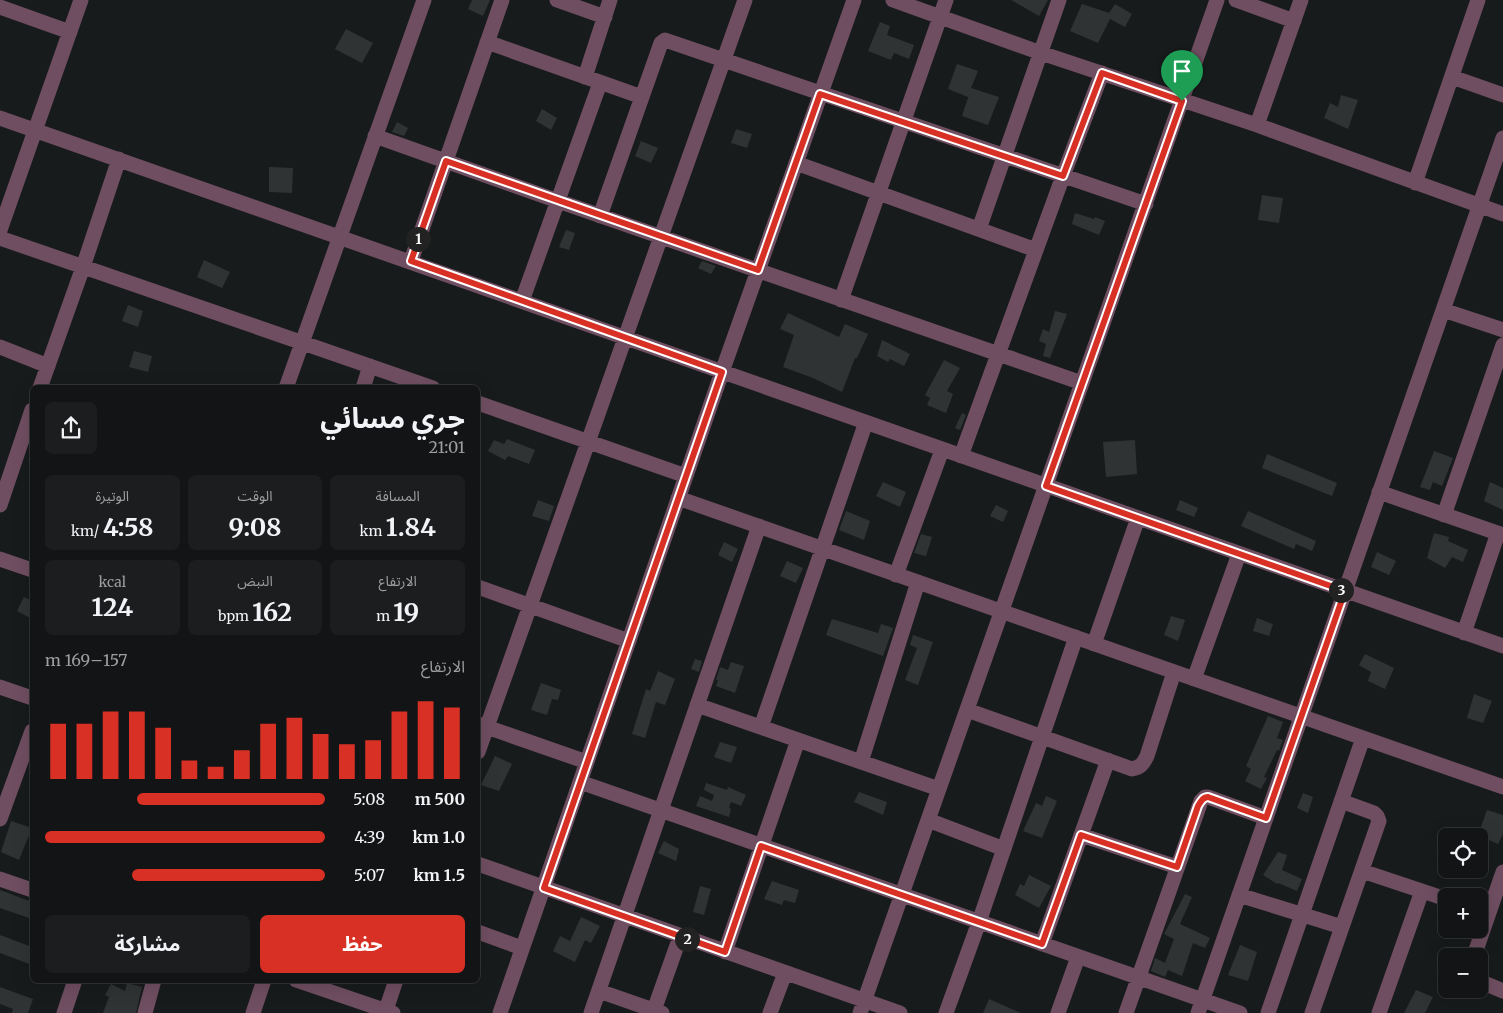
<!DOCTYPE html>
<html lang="ar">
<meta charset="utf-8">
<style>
body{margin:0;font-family:Merriweather,"Noto Sans Arabic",serif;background:#1b1d1e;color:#f1f3f6;direction:rtl;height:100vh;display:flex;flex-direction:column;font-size:19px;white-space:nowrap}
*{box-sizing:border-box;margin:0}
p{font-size:16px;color:#9c9ea0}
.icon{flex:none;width:28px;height:28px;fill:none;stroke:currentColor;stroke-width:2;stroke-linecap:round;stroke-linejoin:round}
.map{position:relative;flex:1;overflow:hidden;direction:ltr}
.panel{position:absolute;left:30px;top:385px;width:450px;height:598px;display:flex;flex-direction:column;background:#121415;border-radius:8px;box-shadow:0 5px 20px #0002,0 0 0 1px #313334;direction:rtl}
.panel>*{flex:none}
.fabs{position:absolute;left:1438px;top:828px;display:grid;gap:10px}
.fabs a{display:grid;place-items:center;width:50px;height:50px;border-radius:8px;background:#121415;box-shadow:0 5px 20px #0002,0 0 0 1px #313334;font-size:25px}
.pin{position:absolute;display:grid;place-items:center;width:42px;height:42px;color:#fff;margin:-51px -21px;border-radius:50% 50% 50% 0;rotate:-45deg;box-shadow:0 0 5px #0007}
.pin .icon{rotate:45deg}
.km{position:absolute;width:25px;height:25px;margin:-12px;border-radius:50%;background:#222;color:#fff;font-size:14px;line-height:25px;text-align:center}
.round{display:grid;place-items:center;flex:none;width:52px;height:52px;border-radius:8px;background:#1b1d1e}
.headline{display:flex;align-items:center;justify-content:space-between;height:85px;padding:0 15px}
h1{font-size:28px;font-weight:700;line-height:38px}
.stats{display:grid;grid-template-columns:repeat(3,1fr);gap:8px;height:85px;padding:5px 15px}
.stats div{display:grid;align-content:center;border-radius:8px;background:#1b1d1e;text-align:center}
.stats b{font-size:25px;font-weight:700}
.stats small{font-size:14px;font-weight:400}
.stats p{font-size:14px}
.chart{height:140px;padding:10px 15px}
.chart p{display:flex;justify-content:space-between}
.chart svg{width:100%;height:90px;margin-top:5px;stroke:#d93025;stroke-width:6}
.cta{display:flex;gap:10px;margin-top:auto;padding:10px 15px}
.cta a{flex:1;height:58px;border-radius:8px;background:#d93025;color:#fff;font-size:20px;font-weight:700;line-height:58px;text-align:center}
.cta a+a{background:#1b1d1e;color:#f1f3f6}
ul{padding:0 15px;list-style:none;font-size:16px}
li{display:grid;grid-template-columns:80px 60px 1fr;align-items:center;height:38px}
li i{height:12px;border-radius:6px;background:#d93025}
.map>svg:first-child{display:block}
.building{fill:#303334}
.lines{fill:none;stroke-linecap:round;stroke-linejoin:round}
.street{stroke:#6f4e61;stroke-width:15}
.route-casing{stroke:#fff;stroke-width:10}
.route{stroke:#d93025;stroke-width:6}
</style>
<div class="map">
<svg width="1503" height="1013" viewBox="0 0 1503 1013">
<rect width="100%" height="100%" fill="#181b1c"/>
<!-- building -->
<path class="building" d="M472,0h18l-7,16 -15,-7z
M1011,0h37l-9,16z
M1082,4l27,9 6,-9 17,10 -7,13 -15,-8 -12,24 -28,-12z
M880,22l10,4 -3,9 27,10 -5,14 -15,-6 -3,7 -23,-9z
M346,29l27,14 -11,20 -27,-14z
M957,64l21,7 -7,17 28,9 -11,28 -26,-9 7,-21 -1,2 -20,-8z
M1341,95l17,5 -10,29 -24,-11 6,-15 8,4z
M542,109l15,9 -6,12 -15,-9z
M397,122l11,6 -4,8 -12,-4z
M736,129l16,5 -5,14 -16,-5z
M641,141l17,7 -7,15 -16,-7z
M269,167l24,1 -1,25 -23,-1z
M1262,195l21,3 -4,25 -21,-3z
M1075,213l19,6 1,-2 10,4 -6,14 -27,-11z
M566,230l9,3 -6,17 -10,-3z
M204,260l26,12 -8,16 -25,-11z
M702,261l14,5 -5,8 -13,-6z
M128,305l15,6 -5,16 -16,-6z
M1055,311l12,3 -17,44 -7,-2 3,-12 -7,-3 4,-12 6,3z
M788,313l51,24 6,-13 23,10 -11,24h-2l-13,34 -29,-14 -30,-11 11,-32 -14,-6z
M882,340l28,14 -6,12 -14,-7 -2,3 -11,-6z
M134,351l18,5 -4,16 -19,-5z
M944,360l16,8 -13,23 6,3 -7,19 -19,-8 3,-7 -5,-3z
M962,413l4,2 -6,15 -5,-2z
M507,439l28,11 -6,14 -21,-8 -3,4 -17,-9 6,-11 10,4z
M1135,440l2,34 -31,3 -3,-35z
M1434,451l19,7 -11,28 -9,-4 -3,8 -10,-3z
M1267,454l70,29 -5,13 -70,-28z
M883,482l23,10 -6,15 -24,-11z
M1490,482l13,6v22l-19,-9z
M538,500l16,6 -5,15 -17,-5z
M1180,500l18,8 -4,9 -18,-7z
M996,505l12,6 -5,11 -13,-6z
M846,511l24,10 -6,19 -25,-10z
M1248,511l68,30 -4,10 -16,-7 -2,5 -53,-23z
M1434,533l15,4 -1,4 20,9 -5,12 -11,-5 -7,11 -18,-10z
M921,534l11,3 -6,19 -12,-3z
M724,542l14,7 -6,13 -14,-7z
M1377,552l19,9 -7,14 -18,-8z
M787,561l16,7 -7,15 -16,-7z
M24,597l8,4v18l-15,-8z
M1171,616l14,4 -7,21 -14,-6z
M1257,618l16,6 -4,12 -16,-5z
M832,619l46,14 3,-9 12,4 -10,28 -57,-21z
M913,635l20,7 -15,43 -13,-5 12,-32 -7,-3z
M1365,654l29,14 -9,21 -17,-8 3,-9 -12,-7z
M695,659l7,2 -3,11 -8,-3z
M731,662l13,4 -9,27 -19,-7 2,-6h-2l4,-13 8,3z
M658,671l17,8 -10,26 -9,-3 -11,36 -13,-4 14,-45 4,2z
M541,683l20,7 -3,10 -6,-1 -5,16 -16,-5z
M1474,694l18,7 -9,22 -16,-5z
M1268,716l15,6 -6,16 6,2 -4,11 -2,-1 -13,27 3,1 -6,11 -16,-8 6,-12 -5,-3z
M720,742l17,5 -6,16 -17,-6z
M495,756l17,8 -13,27 -18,-6z
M706,783l21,7 1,-3 18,8 -5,11 -10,-4 -2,6 2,1 -2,8 -33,-11 4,-10 12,5 2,-6 -10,-5z
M859,792l28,10 -4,13 -29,-13z
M1303,793l10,4 -5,16 -11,-5z
M1046,796l11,5 -15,37 -19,-7 13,-28 6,3z
M1487,810l16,5v19l-5,10 -20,-9z
M11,821l21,7 -13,32 -18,-8z
M664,841l15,8 -3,12 -18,-8z
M1278,852l9,3 -5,15 20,9 -5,12 -19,-8 -1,1 -14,-9z
M1029,875l22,11 -12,22 -24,-13 5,-11 4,2z
M772,881l27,9 -4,13 -11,-3 -2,5 -18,-6z
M700,886l11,3 -7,26 -11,-3z
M0,890l32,12v17l-32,-11z
M1185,894l7,3 -12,27 30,14 -5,10 -12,-5 -11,33 -14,-6 -3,7 -14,-6 4,-13 10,5 9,-24 -10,-5z
M581,917l19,9 -9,17 -6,-3 -10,22 -22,-11 7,-15 10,5z
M0,935l32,12v18l-32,-12z
M1240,945l17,7 -9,29 -20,-6z
M127,983l15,4 -6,26h-33l6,-16 -4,-2 6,-11 14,7z
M0,987l33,12 -5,14h-16l1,-4 -13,-5z
M1416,990l17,7 -8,16h-21z
M989,999l32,14h-38z"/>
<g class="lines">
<!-- street -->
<path class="street" d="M557,0l48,17
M893,0l148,53 216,72 246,89
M1236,0l58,21
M0,7l70,25
M487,42l155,55
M585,77l25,-77
M1452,77l51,18
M0,118l1503,528
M1257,125l44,-125
M375,136l183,65 524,182
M796,163l240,87
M1415,183l63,-183
M600,216l61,-173 4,-3 481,164
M979,229l80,-229
M0,230l81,-230
M0,238l433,150
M411,261l91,-261
M841,300l105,-300
M522,301l78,-218
M1443,310l60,20
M0,347l48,19
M40,388l43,-121 36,-108
M286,388l138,-388
M363,388l7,-22
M478,403l208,73
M961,456l102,-280 39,-103
M1379,492l124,43
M678,498l825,289
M0,505l32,-95
M1444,515l59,-170
M0,559l32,11
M896,575l46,-125
M478,587l151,54
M1464,633l34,-100
M1094,644l44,-126
M1194,679l45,-125
M0,687l32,11
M697,705l242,84
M967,710l165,59c9,-2 11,-5 15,-13l27,-84
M478,724l109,38
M761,727l105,-305
M478,752l267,-752
M861,762l57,-180
M580,782l660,231
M0,819l32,-88
M928,820l76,29
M1081,835l96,32
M478,864l422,149
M1362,871l84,28
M0,879l32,11
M1239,895l103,32
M478,932l44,16
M1042,944l66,-184
M725,952l73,-212
M1474,956l29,-84
M296,980l97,33
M1479,981l24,10
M599,991l63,22
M64,1013l11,-33
M145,1013l9,-33
M253,1013l11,-33
M385,1013l11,-33
M500,1013l222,-641 132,-372
M591,1013l168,-487
M653,1013l27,-76
M770,1013l15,-40
M860,1013l357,-1013
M946,1013l33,-91 97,-285
M1058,1013l20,-56
M1126,1013l75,-212 4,-4h3l58,21
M1198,1013l305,-875
M1268,1013l95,-275
M1312,1013l67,-192 -2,-5 -3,-3 -33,-12
M1379,1013l43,-122"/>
</g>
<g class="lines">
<defs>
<path id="route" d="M1102,73l80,28 -136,385 299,105 -79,227 -58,-21c-5,0 -7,4 -10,9l-21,61 -96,-32 -39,109 -281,-98 -36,106 -181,-64 178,-516 -311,-111 35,-100 312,109 62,-176 243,82z"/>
</defs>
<!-- route casing -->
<use href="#route" class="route-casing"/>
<!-- route -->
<use href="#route" class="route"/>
</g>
</svg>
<div class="fabs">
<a><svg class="icon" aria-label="locate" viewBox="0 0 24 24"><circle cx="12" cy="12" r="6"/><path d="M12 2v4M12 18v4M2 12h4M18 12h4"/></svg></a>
<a>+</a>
<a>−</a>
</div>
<div class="pin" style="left:1182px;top:101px;background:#1e9e55"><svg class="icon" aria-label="arrive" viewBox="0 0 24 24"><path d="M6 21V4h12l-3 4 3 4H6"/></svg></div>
<b class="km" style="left:418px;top:239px">1</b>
<b class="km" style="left:687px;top:939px">2</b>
<b class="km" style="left:1341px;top:590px">3</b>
<section class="panel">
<div class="headline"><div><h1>جري مسائي</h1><p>21:01</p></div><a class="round"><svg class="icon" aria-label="share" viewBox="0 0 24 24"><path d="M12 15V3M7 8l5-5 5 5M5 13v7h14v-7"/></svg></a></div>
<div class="stats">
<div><p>المسافة</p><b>1.84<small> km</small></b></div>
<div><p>الوقت</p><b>9:08</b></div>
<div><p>الوتيرة</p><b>4:58<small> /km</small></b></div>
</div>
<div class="stats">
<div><p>الارتفاع</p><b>19<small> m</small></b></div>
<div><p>النبض</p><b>162<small> bpm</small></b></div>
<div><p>kcal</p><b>124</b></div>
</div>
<div class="chart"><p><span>الارتفاع</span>157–169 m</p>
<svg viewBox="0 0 160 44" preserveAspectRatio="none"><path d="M5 44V17M15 44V17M25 44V11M35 44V11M45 44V19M55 44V35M65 44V38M75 44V30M85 44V17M95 44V14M105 44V22M115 44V27M125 44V25M135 44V11M145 44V6M155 44V9"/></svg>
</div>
<ul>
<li><b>500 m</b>5:08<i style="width:67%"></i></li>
<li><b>1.0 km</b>4:39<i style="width:100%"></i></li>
<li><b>1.5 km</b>5:07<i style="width:69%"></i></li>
</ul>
<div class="cta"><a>حفظ</a><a>مشاركة</a></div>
</section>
</div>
